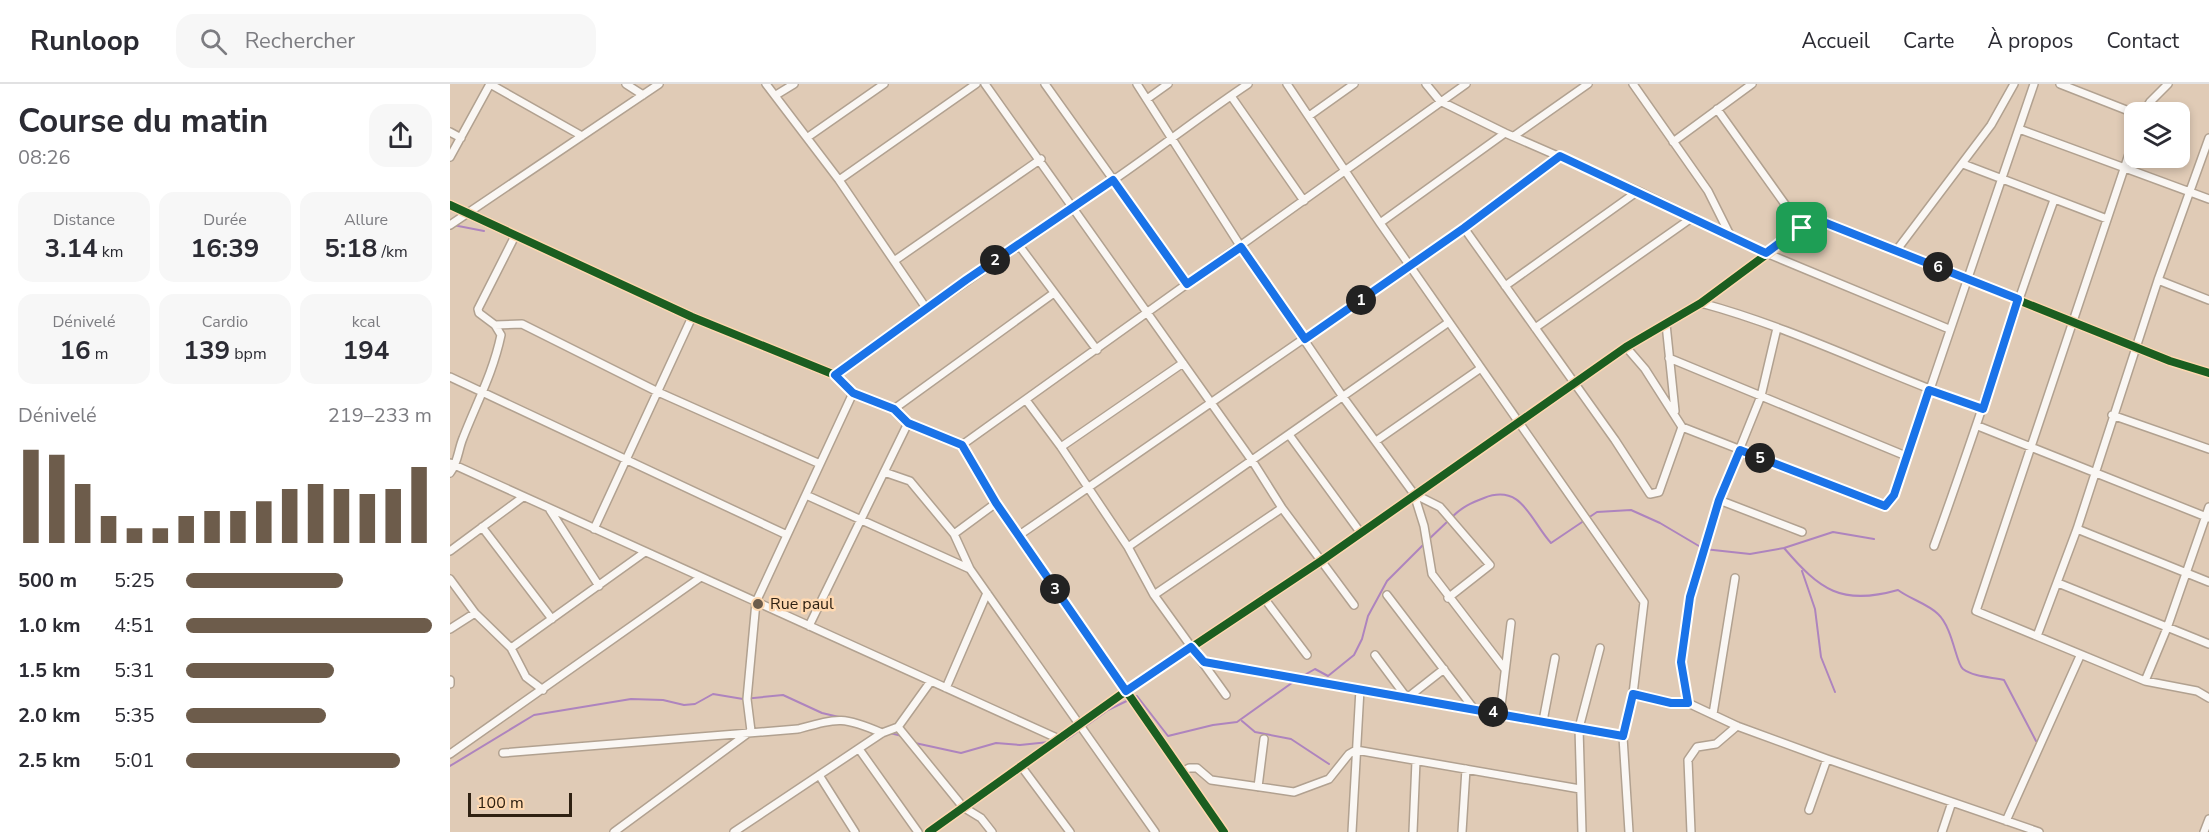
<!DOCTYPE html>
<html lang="fr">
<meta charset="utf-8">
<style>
body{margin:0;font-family:"Nunito Sans",sans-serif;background:#f7f7f7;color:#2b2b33;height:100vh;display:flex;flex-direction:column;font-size:22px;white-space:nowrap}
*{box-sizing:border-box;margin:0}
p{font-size:20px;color:#7c7c81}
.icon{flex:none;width:33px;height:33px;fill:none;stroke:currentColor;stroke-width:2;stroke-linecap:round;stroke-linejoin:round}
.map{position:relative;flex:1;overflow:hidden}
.side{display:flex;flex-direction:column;background:#fff;width:450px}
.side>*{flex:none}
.buttons{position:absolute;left:1674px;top:18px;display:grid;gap:12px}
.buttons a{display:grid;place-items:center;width:66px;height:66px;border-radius:12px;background:#fff;box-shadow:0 3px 9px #0003;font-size:30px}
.scale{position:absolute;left:18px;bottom:15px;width:104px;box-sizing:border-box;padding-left:6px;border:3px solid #2f2112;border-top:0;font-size:16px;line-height:21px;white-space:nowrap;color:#2f2112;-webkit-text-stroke:4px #ffd9b1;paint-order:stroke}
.pin{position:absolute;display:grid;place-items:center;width:51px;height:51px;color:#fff;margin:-26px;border-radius:12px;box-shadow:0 3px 9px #0006}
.km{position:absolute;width:30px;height:30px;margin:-15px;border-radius:50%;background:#222;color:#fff;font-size:16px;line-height:30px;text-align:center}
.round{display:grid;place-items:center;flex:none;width:63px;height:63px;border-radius:18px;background:#f7f7f7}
.head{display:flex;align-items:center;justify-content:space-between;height:102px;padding:0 18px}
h1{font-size:33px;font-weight:700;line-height:45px}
.metrics{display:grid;grid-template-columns:repeat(3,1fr);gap:9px;height:102px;padding:6px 18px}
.metrics div{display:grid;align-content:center;border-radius:15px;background:#f7f7f7;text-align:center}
.metrics b{font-size:26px;font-weight:700}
.metrics small{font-size:16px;font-weight:400}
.metrics p{font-size:16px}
.chart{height:168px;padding:12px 18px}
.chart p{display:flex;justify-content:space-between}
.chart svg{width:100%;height:108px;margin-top:6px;stroke:#6d5c4b;stroke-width:6}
ul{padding:0 18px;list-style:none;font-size:20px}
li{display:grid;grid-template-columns:96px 72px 1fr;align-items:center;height:45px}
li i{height:15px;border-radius:8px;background:#6d5c4b}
header{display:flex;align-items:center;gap:36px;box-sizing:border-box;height:84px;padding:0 30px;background:#fff;border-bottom:2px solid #e1e1e2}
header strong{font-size:28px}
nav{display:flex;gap:33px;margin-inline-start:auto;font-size:21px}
.search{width:420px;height:54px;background:#f7f7f7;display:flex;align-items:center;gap:15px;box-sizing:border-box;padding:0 21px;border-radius:18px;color:#7c7c81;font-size:22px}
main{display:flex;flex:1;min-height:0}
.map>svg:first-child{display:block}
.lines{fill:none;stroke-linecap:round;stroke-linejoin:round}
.stream{stroke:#ae84be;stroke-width:2}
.minor-casing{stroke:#b1a190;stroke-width:10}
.minor{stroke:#faf7f4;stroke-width:7}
.cycleway-casing{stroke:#ffd9b1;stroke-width:11}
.cycleway{stroke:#1b5e20;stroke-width:8}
.route-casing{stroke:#fff;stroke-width:12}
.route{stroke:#1a73e8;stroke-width:8}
.poi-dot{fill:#6d5c4b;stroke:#ffd9b1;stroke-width:2}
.labels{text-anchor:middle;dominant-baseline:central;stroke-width:5;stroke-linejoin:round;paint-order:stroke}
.poi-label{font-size:16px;fill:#2f2112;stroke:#ffd9b1;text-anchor:start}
</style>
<header>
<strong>Runloop</strong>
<div class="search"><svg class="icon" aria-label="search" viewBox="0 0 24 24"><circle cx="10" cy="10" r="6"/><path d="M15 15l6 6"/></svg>Rechercher</div>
<nav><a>Accueil</a><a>Carte</a><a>À propos</a><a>Contact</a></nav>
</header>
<main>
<section class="side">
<div class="head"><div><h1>Course du matin</h1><p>08:26</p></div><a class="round"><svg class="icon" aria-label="share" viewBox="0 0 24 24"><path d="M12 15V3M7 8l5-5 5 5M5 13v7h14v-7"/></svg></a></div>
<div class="metrics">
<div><p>Distance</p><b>3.14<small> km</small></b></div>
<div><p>Durée</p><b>16:39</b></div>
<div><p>Allure</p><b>5:18<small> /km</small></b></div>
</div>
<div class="metrics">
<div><p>Dénivelé</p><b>16<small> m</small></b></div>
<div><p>Cardio</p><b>139<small> bpm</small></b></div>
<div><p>kcal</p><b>194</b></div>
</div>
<div class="chart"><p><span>Dénivelé</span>219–233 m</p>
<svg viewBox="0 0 160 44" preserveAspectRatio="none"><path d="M5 44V6M15 44V8M25 44V20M35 44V33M45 44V38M55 44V38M65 44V33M75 44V31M85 44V31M95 44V27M105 44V22M115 44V20M125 44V22M135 44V24M145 44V22M155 44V13"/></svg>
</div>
<ul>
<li><b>500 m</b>5:25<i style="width:64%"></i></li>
<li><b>1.0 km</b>4:51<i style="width:100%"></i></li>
<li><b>1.5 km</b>5:31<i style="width:60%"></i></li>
<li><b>2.0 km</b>5:35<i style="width:57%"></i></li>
<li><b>2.5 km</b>5:01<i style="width:87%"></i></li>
</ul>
</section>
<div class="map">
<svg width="1759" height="748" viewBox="0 0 1759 748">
<rect width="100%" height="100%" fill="#e0cbb6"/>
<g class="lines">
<!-- stream -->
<path class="stream" d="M3,141l31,6
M1002,433c10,-10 19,-14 32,-19 38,-15 46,22 67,45l46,-31 34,-2 29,13 44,26 46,5 34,-6c36,42 57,58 114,42 12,9 30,14 40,24 15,14 18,50 25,55 11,8 27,8 41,11l32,61
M978,456l20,-19
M1334,464l49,-16 41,7
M1352,487l13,38 6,48 14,35
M851,593l14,-8 13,7 26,-21 8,-16 6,-23 19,-35 37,-37
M792,637l13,11 36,7 38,25
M440,649l12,3
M611,657l5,-1 42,-30 29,-14 31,40 45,-11 24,-3 59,-42
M465,659l46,10 35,-10 24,2 29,-3
M0,682l84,-51 97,-16 32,1 21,5 11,-1 18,-10 30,5 40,-4 39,18 17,4"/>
<defs>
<path id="minor" d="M40,0l92,52
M176,0l17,11
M316,0l73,96 87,128
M535,0l268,378 29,46 72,97
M595,0l142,199
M687,0l104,163 102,150 71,97 10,32 8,48 72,94
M837,0l93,139 264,379 -11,92 -10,43 6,95
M976,0l14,17 65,32 133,58 128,62 183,76
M1183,0l75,107 22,44
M1610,0l74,29
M326,11l18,-11
M781,12l73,105
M697,15l21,-15
M1267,25l85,119
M1694,28l6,-10 18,-18
M859,32l45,-32
M1569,45l190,70
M0,48l11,6
M1064,52l74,-52
M358,53l76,-53
M1684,55l-158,472 169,70 52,10 12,7
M1223,58l79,-58
M0,73l40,-73
M1513,80l144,55
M389,96l137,-96
M0,121l242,112 143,58 18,18 41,16 14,14 54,22 34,58 228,329
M930,139l125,-90
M0,141l209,-141
M1014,144l151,212 35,54 9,-2 23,-65
M568,160l79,106
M1446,167l95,-126 23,-41
M444,177l147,-102
M1708,196l51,20
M1055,202l133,-95
M1251,219c97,26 187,73 282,106
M1216,240l9,87
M45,241l27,-1 136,68 162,72
M1085,244l158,-111
M1176,263l19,22 37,58 203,79 9,-11 140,-411
M1219,274l237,98
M385,291c92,-68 186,-131 280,-196 45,-31 88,-65 133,-95
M0,293l337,158
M576,316l35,47 67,100 26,48 72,100
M444,325l160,-116
M1662,331l97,34
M1528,342l231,92
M840,352l70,96
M926,357l105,-73
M512,361l504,-361
M611,363l122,-84
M0,379l609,276
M434,388l26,9 44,53 16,35 185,263
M0,389c8,-10 8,-23 13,-35 14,-36 30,-65 38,-103l-6,-10 -16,-12 -1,-4 37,-73
M964,410l26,13 50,58 -42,33
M356,411l164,74
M1269,416l83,32
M100,426l49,76
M32,443l70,92
M144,445l98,-212
M1627,445l132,53
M504,450l42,-31
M568,452l446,-308 96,-72
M1484,462c42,-115 78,-231 120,-346
M678,463l321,-225
M0,467l73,-54
M0,495l25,34 36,35 15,29 17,13
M1608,499l151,61
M704,511l128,-87
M937,511l87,114
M814,514l43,57
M359,542l99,-203
M0,545l25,-16
M1587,552l40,-107 81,-249 51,-142
M61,564l134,-96
M925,571l32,43 37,-29
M754,578l419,75
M0,596v4
M1695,597l22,-53 42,-121
M496,604l41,-95
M1183,610l38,9h17l49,23 90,33 212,73
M1238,619l-7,-41 9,-65 29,-97 42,-104 16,-68
M1050,630l11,-91
M1263,630l22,-136
M1093,637l12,-63
M448,643l65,80 18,11 11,14
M409,665l59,83
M53,669l295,-24c40,-11 45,-13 84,4
M0,670l251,-177
M571,682l49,66
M732,688l7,-4h8l14,12 83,12 35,-13 20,-25 7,-4 224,39
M369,691l36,57
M808,703l6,-48
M1359,726l18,-51
M1556,737l74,-165
M164,748l137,-101 -4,-32 9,-97 97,-209
M284,748l148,-99 16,-6 33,-46
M479,748l197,-141 195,-130 305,-214 75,-44 101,-75 13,-5h11l344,138 39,12
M902,748l8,-143
M963,748l3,-71
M1012,748l4,-63
M1132,748l-3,-104 21,-80
M1241,748l-3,-72 9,-13 19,-3 21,-18
M1492,748l10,-30
M1754,748l5,-13"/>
</defs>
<!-- minor casing -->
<use href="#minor" class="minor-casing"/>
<!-- minor -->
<use href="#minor" class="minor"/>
<defs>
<path id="cycleway" d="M0,121l242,112 143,58 18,18 41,16 14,14 54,22 34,58 228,329
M479,748l197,-141 195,-130 305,-214 75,-44 101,-75 13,-5h11l344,138 39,12"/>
</defs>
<!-- cycleway casing -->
<use href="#cycleway" class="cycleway-casing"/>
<!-- cycleway -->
<use href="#cycleway" class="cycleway"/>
</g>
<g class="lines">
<defs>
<path id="route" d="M1110,72l206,97c17,-12 39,-33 60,-30l192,76 -35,110 -54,-19 -35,105 -9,11 -145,-56 -21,50 -29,97 -9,65 7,41h-17l-38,-9 -10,42 -419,-74 -13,-15 -65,44 -130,-188 -34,-58 -54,-22 -14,-14 -41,-16 -18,-18 131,-95 147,-100 74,104 54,-37 64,92 159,-111z"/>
</defs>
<!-- route casing -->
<use href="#route" class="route-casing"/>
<!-- route -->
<use href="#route" class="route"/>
</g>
<!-- markers -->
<circle class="poi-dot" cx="308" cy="520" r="6"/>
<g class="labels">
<!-- poi labels -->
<g class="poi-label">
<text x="320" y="520">Rue paul</text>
</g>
</g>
</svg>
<div class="buttons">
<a><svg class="icon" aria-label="layers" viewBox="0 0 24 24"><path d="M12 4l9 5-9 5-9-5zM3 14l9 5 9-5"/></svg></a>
</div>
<div class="scale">100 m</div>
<div class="pin" style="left:1352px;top:144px;background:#1e9e55"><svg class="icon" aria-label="arrive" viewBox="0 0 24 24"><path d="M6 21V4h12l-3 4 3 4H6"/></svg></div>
<b class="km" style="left:911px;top:216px">1</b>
<b class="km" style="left:545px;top:176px">2</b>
<b class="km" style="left:605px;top:505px">3</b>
<b class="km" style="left:1043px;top:628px">4</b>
<b class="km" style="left:1310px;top:374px">5</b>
<b class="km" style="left:1488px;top:183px">6</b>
</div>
</main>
